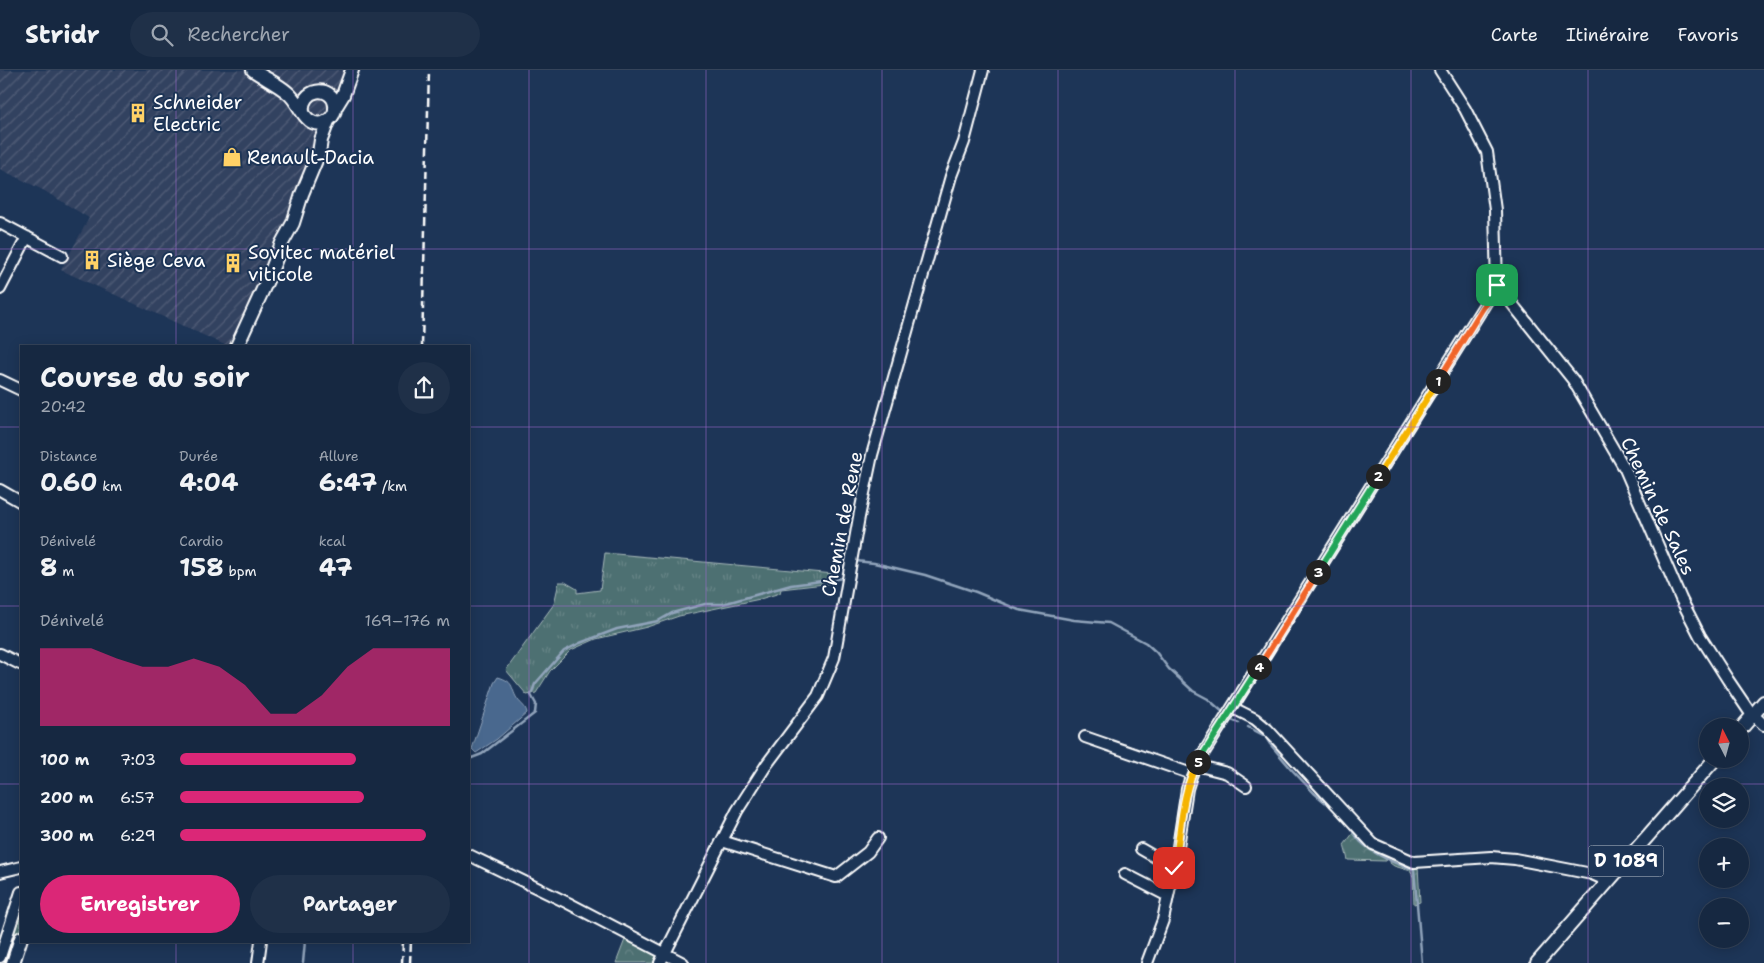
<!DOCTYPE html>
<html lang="fr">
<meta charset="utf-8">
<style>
body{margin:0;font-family:"Shantell Sans",sans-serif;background:#1f3048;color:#f1f3f6;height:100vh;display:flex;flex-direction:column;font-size:19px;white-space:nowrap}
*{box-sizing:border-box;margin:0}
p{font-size:16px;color:#9ea6b1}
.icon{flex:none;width:28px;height:28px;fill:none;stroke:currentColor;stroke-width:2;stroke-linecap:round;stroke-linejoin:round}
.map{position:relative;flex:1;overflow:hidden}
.sheet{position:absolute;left:20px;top:275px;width:450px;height:598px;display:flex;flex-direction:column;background:#162841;border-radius:0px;box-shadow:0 2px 12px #0003,0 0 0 1px #35445a}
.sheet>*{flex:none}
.needle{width:32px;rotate:354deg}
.tools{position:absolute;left:1699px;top:648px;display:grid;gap:10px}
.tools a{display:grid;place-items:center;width:50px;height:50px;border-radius:50%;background:#162841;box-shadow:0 2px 12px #0003,0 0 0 1px #35445a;font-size:25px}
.pin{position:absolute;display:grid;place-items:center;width:42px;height:42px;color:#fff;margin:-21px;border-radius:10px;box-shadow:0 2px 8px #0006}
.km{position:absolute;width:25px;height:25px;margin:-12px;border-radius:50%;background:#222;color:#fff;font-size:14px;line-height:25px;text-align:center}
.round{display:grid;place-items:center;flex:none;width:52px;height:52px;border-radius:26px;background:#1f3048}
.overview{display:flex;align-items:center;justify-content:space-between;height:85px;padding:0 20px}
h1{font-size:28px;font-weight:700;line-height:38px}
.metrics{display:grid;grid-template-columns:repeat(3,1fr);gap:8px;height:85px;padding:5px 20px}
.metrics div{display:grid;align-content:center}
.metrics b{font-size:25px;font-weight:700}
.metrics small{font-size:14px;font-weight:400}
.metrics p{font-size:14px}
.chart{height:140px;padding:10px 20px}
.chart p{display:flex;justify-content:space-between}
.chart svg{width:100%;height:90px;margin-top:5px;fill:#db2777;opacity:.7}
.cta{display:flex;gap:10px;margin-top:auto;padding:10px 20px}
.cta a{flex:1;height:58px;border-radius:30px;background:#db2777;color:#fff;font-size:20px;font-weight:700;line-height:58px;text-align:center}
.cta a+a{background:#1f3048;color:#f1f3f6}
ul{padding:0 20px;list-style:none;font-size:16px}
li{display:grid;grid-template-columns:80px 60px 1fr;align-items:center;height:38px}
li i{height:12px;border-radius:6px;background:#db2777}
header{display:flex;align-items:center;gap:30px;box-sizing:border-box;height:70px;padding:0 25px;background:#162841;border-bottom:1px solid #35445a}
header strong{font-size:24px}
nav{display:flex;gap:28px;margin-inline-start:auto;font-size:18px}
.search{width:350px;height:45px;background:#1f3048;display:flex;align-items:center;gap:12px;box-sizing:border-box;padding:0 18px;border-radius:28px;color:#9ea6b1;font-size:19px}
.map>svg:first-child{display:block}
.industrial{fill:url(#industrial-furrows)}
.grass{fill:url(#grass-tufts);stroke:#a6b8b8}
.forest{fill:url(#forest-crowns);stroke:#a6b8b8}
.water{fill:#48688e;stroke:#91a4bb}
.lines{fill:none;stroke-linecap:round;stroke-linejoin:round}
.stream{stroke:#91a4bb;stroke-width:2.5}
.minor-casing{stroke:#fff;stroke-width:14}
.major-casing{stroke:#fff;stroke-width:16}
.minor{stroke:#1d3557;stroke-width:10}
.major{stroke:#1d3557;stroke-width:12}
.rail{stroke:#fff;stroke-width:2.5;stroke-dasharray:8 4;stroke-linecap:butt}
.split-1-casing{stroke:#fff;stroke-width:10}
.split-2-casing{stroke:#fff;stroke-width:10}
.split-3-casing{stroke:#fff;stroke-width:10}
.split-4-casing{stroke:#fff;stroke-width:10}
.split-5-casing{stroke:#fff;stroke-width:10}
.split-6-casing{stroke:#fff;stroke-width:10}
.split-1{stroke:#f0652b;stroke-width:6}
.split-2{stroke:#f5b400;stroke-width:6}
.split-3{stroke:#22a559;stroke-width:6}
.split-4{stroke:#f0652b;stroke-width:6}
.split-5{stroke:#22a559;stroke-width:6}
.split-6{stroke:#f5b400;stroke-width:6}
.grid{fill:none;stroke:#a36bd2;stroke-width:1;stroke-opacity:0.55}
.labels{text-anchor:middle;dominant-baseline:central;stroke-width:4;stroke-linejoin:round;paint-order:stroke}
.shield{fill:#1d3557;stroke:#bbc2cd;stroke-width:1}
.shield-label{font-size:18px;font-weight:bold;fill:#fff}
.poi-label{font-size:19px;fill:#fff;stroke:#1d3557;text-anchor:start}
.street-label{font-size:19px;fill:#fff;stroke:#1d3557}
</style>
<header>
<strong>Stridr</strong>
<div class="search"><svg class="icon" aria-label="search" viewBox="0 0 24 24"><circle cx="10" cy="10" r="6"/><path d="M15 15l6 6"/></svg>Rechercher</div>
<nav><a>Carte</a><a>Itinéraire</a><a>Favoris</a></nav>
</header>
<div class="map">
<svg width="1764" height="893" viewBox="0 0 1764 893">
<defs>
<pattern id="industrial-furrows" width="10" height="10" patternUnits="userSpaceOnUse" patternTransform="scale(1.25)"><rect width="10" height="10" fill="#334260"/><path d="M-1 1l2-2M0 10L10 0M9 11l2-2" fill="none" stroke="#525e78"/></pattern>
<pattern id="grass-tufts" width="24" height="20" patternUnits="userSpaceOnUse" patternTransform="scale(1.25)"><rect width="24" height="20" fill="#4d7072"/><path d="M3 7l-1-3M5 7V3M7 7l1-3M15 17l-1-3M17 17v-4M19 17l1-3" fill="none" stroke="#688587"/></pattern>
<pattern id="forest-crowns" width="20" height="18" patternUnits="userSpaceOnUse" patternTransform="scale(1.25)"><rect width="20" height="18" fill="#4d7072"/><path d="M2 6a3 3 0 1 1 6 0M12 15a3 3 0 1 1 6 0" fill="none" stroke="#688587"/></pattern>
</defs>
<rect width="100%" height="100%" fill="#1d3557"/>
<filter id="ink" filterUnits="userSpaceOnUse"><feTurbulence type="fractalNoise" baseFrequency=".02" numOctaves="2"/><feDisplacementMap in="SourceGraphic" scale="10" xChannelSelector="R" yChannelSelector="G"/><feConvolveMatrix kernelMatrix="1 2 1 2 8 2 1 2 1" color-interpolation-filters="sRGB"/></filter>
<g filter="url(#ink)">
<!-- industrial -->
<path class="industrial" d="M0,0h347l-104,276h-16l-166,-76 28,-52 -46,-28 -43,-21z"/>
<!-- grass -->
<path class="grass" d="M605,483l229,21 -1,9 -52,6 -1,4 -20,6 -81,17 -32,11 -51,12 -25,11 -21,21 -14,22 -9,2 -21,-25 48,-66 5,-22h6l12,7v4l23,-3z
M21,836v20l-13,37h-5z"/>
<!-- forest -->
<path class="forest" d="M1354,762l17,14 18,9 -4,6 -37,-1 -4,-15z
M1393,787l25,9 2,36 -6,2 -1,-27 -2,-6 -17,-5 -4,-3z
M626,867l33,21 -2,5h-41z"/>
<!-- water -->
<path class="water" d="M498,607c18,5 12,12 20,23 4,5 8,7 9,13l-30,26 -21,14 -4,-4 22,-66z"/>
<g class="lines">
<!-- stream -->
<path class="stream" d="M854,508l2,-17 18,2 51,12 51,17 43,18 55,10 35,3 37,20 10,9 13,17 24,22 15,8 17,15
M1229,649l10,4
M1248,657l17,9 5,8 23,27 21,22 12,10
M469,689l13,-5 53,-41 1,-9 -5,-9 4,-11 29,-33 16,-8 37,-14 41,-8 14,-8 33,-9h18l68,-19 53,-7
M1330,736l7,6
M1345,751c6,7 10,14 15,20 12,12 38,25 54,28l8,94
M303,893l2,-22"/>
<defs>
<path id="minor" d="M1440,0l25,39 22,43 8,58 2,75 76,95 52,89 56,130 19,37 28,44 21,31 15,14
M0,153l62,33
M0,219l27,-52
M0,310l21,10
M0,420l21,12
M0,584l20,10
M1233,638l22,11 12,10 106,115 41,18 77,-5 24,2 77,15 16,7
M1085,667l107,37
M1196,695l31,8 19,13
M722,771l114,36 32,-25 10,-14
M1141,779l33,19
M469,785l99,48 115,60
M0,802l21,-5
M1125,804l43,22
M0,887l21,-65
M258,893l3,-22
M660,893l77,-152 30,-47 51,-68 16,-38 25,-141 13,-62 79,-279 13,-34 19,-72
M1147,893l16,-43 14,-67 10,-64 6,-19 304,-485"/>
<path id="major" d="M253,0c11,8 25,14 35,23 9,7 13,21 21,27 11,9 28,-1 26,-15 -3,-21 -35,-17 -32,7
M335,38l8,-13 9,-25
M237,276l33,-72 12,-31 11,-20 9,-29 17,-41 2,-13 7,-19
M1740,660l24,-28
M13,893l8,-25
M1537,893l178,-204"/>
</defs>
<!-- minor casing -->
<use href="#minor" class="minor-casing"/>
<!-- major casing -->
<use href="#major" class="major-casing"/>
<!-- minor -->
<use href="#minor" class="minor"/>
<!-- major -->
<use href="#major" class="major"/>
<!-- rail -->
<path class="rail" d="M422,276l7,-276
M402,893l1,-22
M410,893l1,-22"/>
</g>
</g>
<g class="lines" filter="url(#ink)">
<defs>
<path id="split-1" d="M1438,311l59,-96"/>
<path id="split-2" d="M1378,406l60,-95"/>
<path id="split-3" d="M1318,502l60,-96"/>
<path id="split-4" d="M1259,597l59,-95"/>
<path id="split-5" d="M1198,692l61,-95"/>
<path id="split-6" d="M1174,798c7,-34 7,-77 24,-106"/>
</defs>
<!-- split-1 casing -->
<use href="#split-1" class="split-1-casing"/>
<!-- split-2 casing -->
<use href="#split-2" class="split-2-casing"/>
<!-- split-3 casing -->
<use href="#split-3" class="split-3-casing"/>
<!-- split-4 casing -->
<use href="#split-4" class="split-4-casing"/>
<!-- split-5 casing -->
<use href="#split-5" class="split-5-casing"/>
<!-- split-6 casing -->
<use href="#split-6" class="split-6-casing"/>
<!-- split-1 -->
<use href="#split-1" class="split-1"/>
<!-- split-2 -->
<use href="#split-2" class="split-2"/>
<!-- split-3 -->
<use href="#split-3" class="split-3"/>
<!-- split-4 -->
<use href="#split-4" class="split-4"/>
<!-- split-5 -->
<use href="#split-5" class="split-5"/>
<!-- split-6 -->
<use href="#split-6" class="split-6"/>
</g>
<!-- grid -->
<path class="grid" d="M176,0v276M353,0v276M529,0v893M706,0v893M882,0v893M1058,0v893M1235,0v893M1411,0v893M1588,0v893M0,179h1764M0,357h21M469,357h1295M0,536h21M469,536h1295M0,714h21M469,714h1295M176,871v22M353,871v22"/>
<!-- icons -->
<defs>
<symbol id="building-bare" viewBox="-9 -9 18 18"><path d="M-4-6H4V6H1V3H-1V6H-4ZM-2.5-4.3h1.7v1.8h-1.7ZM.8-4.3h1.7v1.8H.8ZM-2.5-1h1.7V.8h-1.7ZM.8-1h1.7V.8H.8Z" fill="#ffd166" stroke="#1d3557" stroke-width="2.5" paint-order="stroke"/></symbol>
<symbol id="shop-bare" viewBox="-9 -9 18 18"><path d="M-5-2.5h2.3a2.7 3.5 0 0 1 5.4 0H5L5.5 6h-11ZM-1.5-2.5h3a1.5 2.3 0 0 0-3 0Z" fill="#ffd166" stroke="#1d3557" stroke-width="2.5" paint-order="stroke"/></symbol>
</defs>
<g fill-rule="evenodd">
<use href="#building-bare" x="124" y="29" width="28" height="28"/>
<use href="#shop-bare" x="218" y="73" width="28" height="28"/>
<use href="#building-bare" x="78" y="176" width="28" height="28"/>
<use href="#building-bare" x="219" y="179" width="28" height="28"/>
</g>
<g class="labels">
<!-- shield labels -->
<rect class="shield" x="1588.5" y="775.5" width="75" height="31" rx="4"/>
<g class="shield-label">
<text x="1626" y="791">D 1089</text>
</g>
<!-- poi labels -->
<g class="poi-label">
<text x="153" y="32">Schneider<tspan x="153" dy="22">Electric</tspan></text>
<text x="247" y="87">Renault-Dacia</text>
<text x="248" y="182">Sovitec matériel<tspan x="248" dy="22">viticole</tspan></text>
<text x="107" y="190">Siège Ceva</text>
</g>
<!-- street labels -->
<g class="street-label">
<text transform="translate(1658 436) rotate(65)">Chemin de Sales</text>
<text transform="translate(842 454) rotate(-79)">Chemin de Rene</text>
</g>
</g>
</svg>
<div class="tools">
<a><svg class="needle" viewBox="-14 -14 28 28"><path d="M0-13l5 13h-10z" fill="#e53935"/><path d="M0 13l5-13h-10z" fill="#9ea6b1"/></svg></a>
<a><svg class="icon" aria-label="layers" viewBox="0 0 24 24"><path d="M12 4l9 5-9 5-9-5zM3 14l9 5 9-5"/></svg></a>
<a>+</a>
<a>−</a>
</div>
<div class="pin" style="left:1497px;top:215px;background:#1e9e55"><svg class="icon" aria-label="arrive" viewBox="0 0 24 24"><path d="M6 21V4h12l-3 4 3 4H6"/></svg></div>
<div class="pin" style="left:1174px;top:798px;background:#d93025"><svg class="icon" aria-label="check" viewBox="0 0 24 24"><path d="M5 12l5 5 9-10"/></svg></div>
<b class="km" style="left:1438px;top:311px">1</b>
<b class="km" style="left:1378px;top:406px">2</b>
<b class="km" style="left:1318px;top:502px">3</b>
<b class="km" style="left:1259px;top:597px">4</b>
<b class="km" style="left:1198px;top:692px">5</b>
<section class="sheet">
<div class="overview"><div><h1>Course du soir</h1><p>20:42</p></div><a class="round"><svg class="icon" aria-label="share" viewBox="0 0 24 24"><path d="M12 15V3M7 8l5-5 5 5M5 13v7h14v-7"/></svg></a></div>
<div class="metrics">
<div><p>Distance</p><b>0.60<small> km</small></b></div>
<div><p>Durée</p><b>4:04</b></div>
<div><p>Allure</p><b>6:47<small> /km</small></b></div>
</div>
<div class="metrics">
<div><p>Dénivelé</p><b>8<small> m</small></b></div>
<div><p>Cardio</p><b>158<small> bpm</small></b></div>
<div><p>kcal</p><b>47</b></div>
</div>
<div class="chart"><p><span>Dénivelé</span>169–176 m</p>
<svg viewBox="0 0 160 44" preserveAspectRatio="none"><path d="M0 44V6L10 6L20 6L30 11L40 15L50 15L60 11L70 15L80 24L90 38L100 38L110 29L120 15L130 6L140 6L150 6L160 6V44z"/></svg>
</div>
<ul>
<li><b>100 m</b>7:03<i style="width:65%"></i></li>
<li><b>200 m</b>6:57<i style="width:68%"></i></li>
<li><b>300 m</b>6:29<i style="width:91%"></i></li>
</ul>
<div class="cta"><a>Enregistrer</a><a>Partager</a></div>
</section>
</div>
